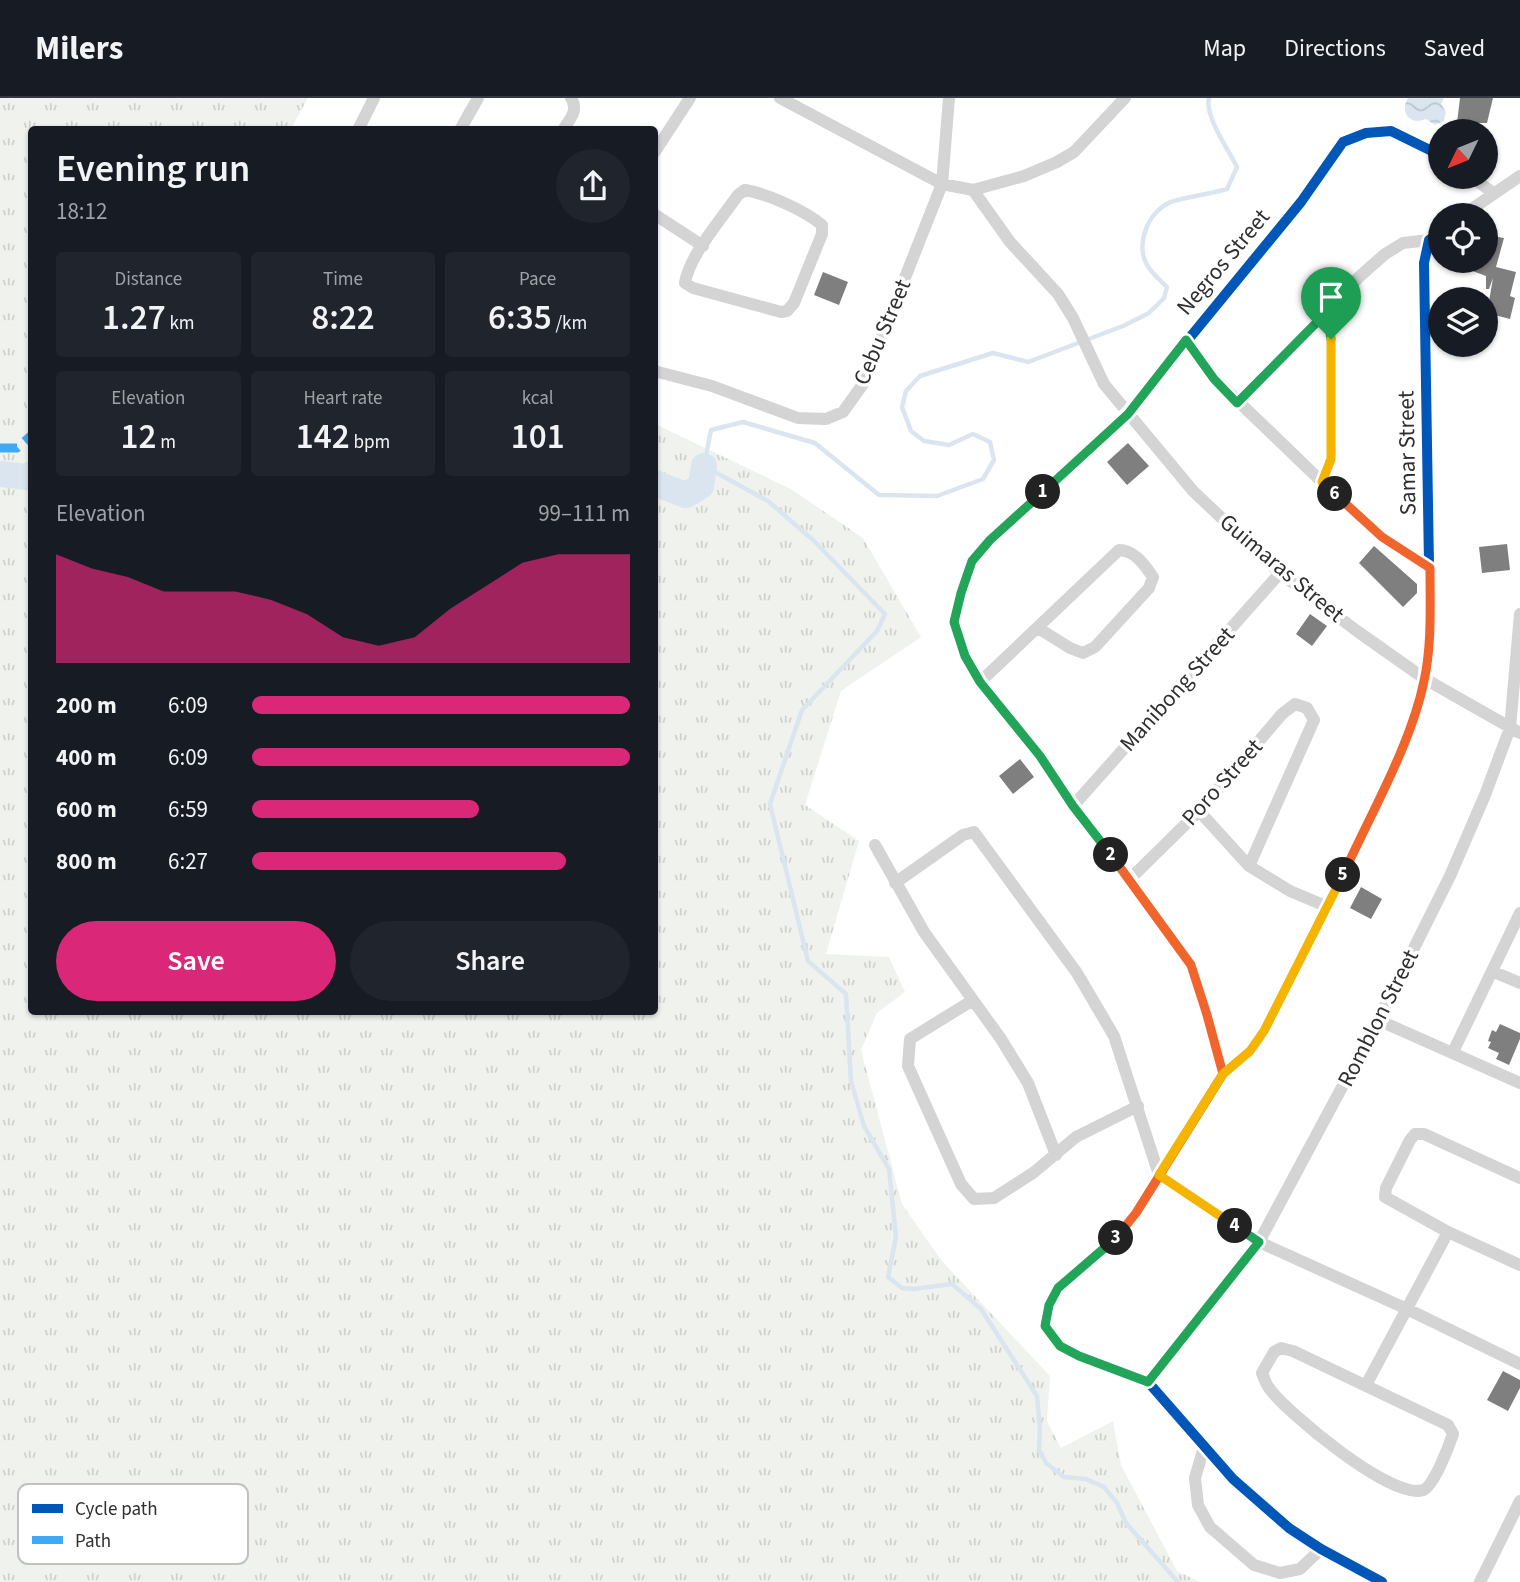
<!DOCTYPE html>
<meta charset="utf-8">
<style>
body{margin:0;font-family:"Source Sans 3",sans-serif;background:#20242c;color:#f1f3f6;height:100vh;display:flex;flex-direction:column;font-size:26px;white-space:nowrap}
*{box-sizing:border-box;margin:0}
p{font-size:23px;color:#9ea1a6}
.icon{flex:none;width:38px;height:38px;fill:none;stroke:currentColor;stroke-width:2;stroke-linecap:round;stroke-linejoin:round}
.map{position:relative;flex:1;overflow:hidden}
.panel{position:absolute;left:28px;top:28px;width:630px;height:889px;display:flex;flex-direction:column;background:#171b24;border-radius:7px;box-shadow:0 2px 5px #0004}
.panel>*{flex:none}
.needle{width:46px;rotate:227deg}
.tools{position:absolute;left:1428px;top:21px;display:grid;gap:14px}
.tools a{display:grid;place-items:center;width:70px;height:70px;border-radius:50%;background:#171b24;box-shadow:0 2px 5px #0004;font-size:35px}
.pin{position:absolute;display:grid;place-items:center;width:60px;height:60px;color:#fff;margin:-72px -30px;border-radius:50% 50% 50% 0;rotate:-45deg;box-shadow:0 0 7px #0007}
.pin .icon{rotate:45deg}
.km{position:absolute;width:35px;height:35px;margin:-18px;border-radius:50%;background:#222;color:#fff;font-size:19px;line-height:35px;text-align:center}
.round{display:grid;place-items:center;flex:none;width:74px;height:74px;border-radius:37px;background:#20242c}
.headline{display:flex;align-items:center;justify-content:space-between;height:119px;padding:0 28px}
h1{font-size:38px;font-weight:600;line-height:52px}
.figures{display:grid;grid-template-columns:repeat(3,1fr);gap:10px;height:119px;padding:7px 28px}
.figures div{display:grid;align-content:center;border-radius:7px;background:#20242c;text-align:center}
.figures b{font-size:35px;font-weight:600}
.figures small{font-size:19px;font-weight:400}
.figures p{font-size:19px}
.chart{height:196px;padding:14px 28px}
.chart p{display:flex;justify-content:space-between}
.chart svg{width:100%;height:126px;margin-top:7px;fill:#db2777;opacity:.7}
.primary-button{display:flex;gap:14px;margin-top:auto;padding:14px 28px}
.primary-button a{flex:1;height:80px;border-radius:42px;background:#db2777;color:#fff;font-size:28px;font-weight:600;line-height:80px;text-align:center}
.primary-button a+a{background:#20242c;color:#f1f3f6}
ul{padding:0 28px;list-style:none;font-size:23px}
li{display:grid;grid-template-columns:112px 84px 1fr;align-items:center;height:52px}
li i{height:18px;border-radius:9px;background:#db2777}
header{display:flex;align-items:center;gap:42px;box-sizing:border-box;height:98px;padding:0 35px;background:#171b24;border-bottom:2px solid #363941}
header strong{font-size:33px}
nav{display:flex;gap:38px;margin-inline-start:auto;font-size:24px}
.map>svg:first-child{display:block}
.grass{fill:url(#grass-tufts)}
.water{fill:url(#water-waves)}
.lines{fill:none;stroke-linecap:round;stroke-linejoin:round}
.stream{stroke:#dbe5ef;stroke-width:4.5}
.river{stroke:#dbe5ef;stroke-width:26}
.building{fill:#7f7f7f}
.street{stroke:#d4d4d4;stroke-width:12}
.quiet{stroke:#3fa9f5;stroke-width:9;stroke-dasharray:18 9;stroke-linecap:butt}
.cycleway-casing{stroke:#fff;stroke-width:15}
.cycleway{stroke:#0057b8;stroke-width:10}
.split-1-casing{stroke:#fff;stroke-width:14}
.split-2-casing{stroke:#fff;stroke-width:14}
.split-3-casing{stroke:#fff;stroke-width:14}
.split-4-casing{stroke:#fff;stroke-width:14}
.split-5-casing{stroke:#fff;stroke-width:14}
.split-6-casing{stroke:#fff;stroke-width:14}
.split-7-casing{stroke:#fff;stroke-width:14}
.split-1{stroke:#22a559;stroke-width:9}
.split-2{stroke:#22a559;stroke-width:9}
.split-3{stroke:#f0652b;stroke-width:9}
.split-4{stroke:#22a559;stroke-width:9}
.split-5{stroke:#f5b400;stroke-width:9}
.split-6{stroke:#f0652b;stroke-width:9}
.split-7{stroke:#f5b400;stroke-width:9}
.labels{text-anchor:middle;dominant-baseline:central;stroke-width:7;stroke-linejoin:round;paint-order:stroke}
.street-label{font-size:23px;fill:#2f2f2f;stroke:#fff}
.key{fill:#fff;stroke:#c1c1c1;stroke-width:2}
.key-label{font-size:19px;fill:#2f2f2f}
</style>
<header>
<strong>Milers</strong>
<nav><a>Map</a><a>Directions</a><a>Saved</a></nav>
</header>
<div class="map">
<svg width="1520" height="1484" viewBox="0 0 1520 1484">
<defs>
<pattern id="grass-tufts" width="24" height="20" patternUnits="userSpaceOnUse" patternTransform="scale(1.75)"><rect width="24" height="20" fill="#f0f3ed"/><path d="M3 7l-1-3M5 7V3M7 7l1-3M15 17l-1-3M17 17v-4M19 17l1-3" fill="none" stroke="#ced1cc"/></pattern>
<pattern id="water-waves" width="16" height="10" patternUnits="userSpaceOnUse" patternTransform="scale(1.75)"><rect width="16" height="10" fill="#dbe5ef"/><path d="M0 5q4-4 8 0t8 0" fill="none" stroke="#bcc5cd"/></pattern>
</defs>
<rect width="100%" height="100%" fill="#fff"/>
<!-- grass -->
<path class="grass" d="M0,0h308l-17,31 -259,1v882h622l1,-588 136,65 72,49 58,99 -80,54 -36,114 54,36 -33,113 63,3 16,35 -28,21 -16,37 41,154 39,56 109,116 -3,45 14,27 52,-27 8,44 56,106 23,11h-1200z"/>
<!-- water -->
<path class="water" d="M1408,0h36l-3,6 5,8 -2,9 -9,4 -9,-6c-15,7 -27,-6 -18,-21z"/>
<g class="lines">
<!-- stream -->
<path class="stream" d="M1178,1484l-52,-59 -9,-20 -13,-16 -18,-8 -22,-2 -18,-14 -7,-13 1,-21 -3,-33 -56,-87 -29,-25 -39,5 -11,-1 -14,-11 8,-40 -7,-68 -25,-43 -13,-45 -5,-87 -38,-33 -38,-157 32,-94 75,-79 8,-17 -72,-74 -45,-39 -64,-35 7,-36 32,-8 72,21 64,52 58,1 46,-17 11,-19 -4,-18 -17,-8 -24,11 -25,-4 -13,-10 -9,-24 4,-16 14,-15 73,-23 35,9 95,-36 26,-13 15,-15 3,-11c-7,-7 -17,-15 -21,-24 -11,-22 5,-56 28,-62 17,-5 36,-7 53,-12l10,-22c-8,-16 -33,-52 -28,-69"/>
<!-- river -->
<path class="river" d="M0,376l26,3 6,-3
M654,385l32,12 15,-9 3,-20"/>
</g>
<!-- building -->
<path class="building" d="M1460,0h33l-6,25h-30z
M1486,137l18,3 -8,29 20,5 -6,24 5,2 -5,21 -23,-6 6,-35 -4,11h-3v-13l-38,-14 38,-1z
M823,174l25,10 -9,23 -25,-10z
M1128,345l21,23 -22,19 -20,-23z
M1507,446l3,26 -28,3 -3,-26z
M1374,448l43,38v9l-14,14 -44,-44z
M1310,516l17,12 -15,20 -16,-12z
M1020,661l14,18 -21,17 -14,-18z
M1361,789l21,12 -11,20 -21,-11z
M1500,926l20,9v6l-11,26 -13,-6 3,-6 -11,-5 3,-6 -3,-1 4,-11 4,2z
M1503,1273l17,9v8l-12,23 -21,-11z"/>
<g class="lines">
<!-- street -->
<path class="street" d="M780,0l162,86 31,6 51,-14 33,-14 17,-10 51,-54
M358,32l16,-32
M460,32l18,-32
M563,32c7,-11 16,-20 8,-32
M654,55l36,-55
M1472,79l21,16
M745,92c23,4 59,20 77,35v9l-28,69 -7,8 -6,1 -88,-24 -8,-5c4,-27 37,-65 53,-88z
M973,92l37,52 48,52 15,24 31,66 89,107 87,82 77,58 68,48 95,54
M654,116l49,32
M1463,117l57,-39
M1186,242l29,39 107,103 60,55 48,31
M654,273l58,15 86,32 28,1 17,-7 20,-28 79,-200 7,-86
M1237,305l90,-91 32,-35 26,-23 18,-11 26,-3
M1322,384l9,-23v-120l-4,-27
M980,584l139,-132c16,0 26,16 34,27l-4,11 -54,59 -12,6 -13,-5 -32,-20
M1073,708l207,-233
M1199,713l50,55 41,25 38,16
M875,747l49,87 77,107 27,44 28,72
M1130,781l69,-68 83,-97 13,-10 12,4 7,12 -65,146
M895,785l68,-48 11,-3 103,141 37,63 45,139 100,67 148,67 113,55
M1494,874l26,11
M973,902l-63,39 -2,27 53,118 13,15 20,-1 39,-25 43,-36 62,-31
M1378,922l142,63
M1453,954l67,-139
M1223,976l-16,-59 -16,-50 -61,-86 -57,-73 -34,-50 -59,-74 -15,-26 -11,-34 7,-29 12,-32 17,-21 138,-127 173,-211 42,-60 23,-9 25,-2 49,24
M1520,1080l-96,-44h-9l-5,6 -24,48 -1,9 63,35 72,33
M1281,1250l12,3 155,74 5,9c-4,12 -19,52 -30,56 -30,11 -136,-77 -154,-102 -3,-4 -5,-10 -7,-15l12,-21z
M1148,1284l111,-140 119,-222 72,-144 35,-81 25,-67 10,-114
M1366,1287l82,-153
M1204,1349l-9,31 3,27 12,22 44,38 26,8 20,-4 21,-20
M1382,1484l-61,-33 -32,-21 -56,-49 -85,-97 -69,-26 -19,-10 -15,-20 4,-21 9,-17 55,-46 23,-29 87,-139 27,-23 14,-20 64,-124 86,-186 11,-42 5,-54 -6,-362 5,-23 11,-8
M1480,1484l40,-81"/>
<!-- quiet -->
<path class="quiet" d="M0,350h17l15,-13"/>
<defs>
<path id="cycleway" d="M1223,976l-16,-59 -16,-50 -61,-86 -57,-73 -34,-50 -59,-74 -15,-26 -11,-34 7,-29 12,-32 17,-21 138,-127 173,-211 42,-60 23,-9 25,-2 49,24
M1382,1484l-61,-33 -32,-21 -56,-49 -85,-97 -69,-26 -19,-10 -15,-20 4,-21 9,-17 55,-46 23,-29 87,-139 27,-23 14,-20 64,-124 86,-186 11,-42 5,-54 -6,-362 5,-23 11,-8"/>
</defs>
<!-- cycleway casing -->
<use href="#cycleway" class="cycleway-casing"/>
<!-- cycleway -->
<use href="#cycleway" class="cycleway"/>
</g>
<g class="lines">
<defs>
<path id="split-1" d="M1043,394l85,-78 58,-74 28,39 23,24 90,-91 4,27"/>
<path id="split-2" d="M1043,394l-53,48 -18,21 -11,32 -7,29 11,34 15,26 60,74 33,50 38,49"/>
<path id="split-3" d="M1111,757l80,110 16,50 16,59 -87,139 -20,25"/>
<path id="split-4" d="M1116,1140l-58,50 -9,17 -4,21 15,20 19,10 69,26 111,-140 -24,-16"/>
<path id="split-5" d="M1235,1128l-76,-51 64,-101 27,-23 14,-20 79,-156"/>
<path id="split-6" d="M1335,396l47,43 48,31c0,37 2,77 -6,113 -13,64 -54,134 -81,194"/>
<path id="split-7" d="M1331,241v120l-9,23 13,12"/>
</defs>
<!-- split-1 casing -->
<use href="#split-1" class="split-1-casing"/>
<!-- split-2 casing -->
<use href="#split-2" class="split-2-casing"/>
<!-- split-3 casing -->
<use href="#split-3" class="split-3-casing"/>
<!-- split-4 casing -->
<use href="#split-4" class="split-4-casing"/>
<!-- split-5 casing -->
<use href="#split-5" class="split-5-casing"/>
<!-- split-6 casing -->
<use href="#split-6" class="split-6-casing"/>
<!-- split-7 casing -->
<use href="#split-7" class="split-7-casing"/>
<!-- split-1 -->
<use href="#split-1" class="split-1"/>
<!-- split-2 -->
<use href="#split-2" class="split-2"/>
<!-- split-3 -->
<use href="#split-3" class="split-3"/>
<!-- split-4 -->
<use href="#split-4" class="split-4"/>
<!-- split-5 -->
<use href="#split-5" class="split-5"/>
<!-- split-6 -->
<use href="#split-6" class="split-6"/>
<!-- split-7 -->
<use href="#split-7" class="split-7"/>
</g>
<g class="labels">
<!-- street labels -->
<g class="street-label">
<text transform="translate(1223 164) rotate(-50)">Negros Street</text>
<text transform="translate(882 234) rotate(-67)">Cebu Street</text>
<text transform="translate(1407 355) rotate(-91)">Samar Street</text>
<text transform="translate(1282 470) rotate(40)">Guimaras Street</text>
<text transform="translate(1177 591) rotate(-48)">Manibong Street</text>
<text transform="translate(1222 684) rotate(-48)">Poro Street</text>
<text transform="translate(1378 920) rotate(-63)">Romblon Street</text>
</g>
</g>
<!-- legend -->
<rect x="18" y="1386" width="230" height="80" rx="10" class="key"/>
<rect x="32" y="1406" width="31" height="9" fill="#0057b8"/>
<rect x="32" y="1438" width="31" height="8" fill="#3fa9f5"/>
<g class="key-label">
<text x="75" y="1417">Cycle path</text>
<text x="75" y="1449">Path</text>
</g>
</svg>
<div class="tools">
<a><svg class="needle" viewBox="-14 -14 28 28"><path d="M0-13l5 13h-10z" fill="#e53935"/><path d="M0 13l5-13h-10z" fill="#9ea1a6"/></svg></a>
<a><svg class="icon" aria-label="locate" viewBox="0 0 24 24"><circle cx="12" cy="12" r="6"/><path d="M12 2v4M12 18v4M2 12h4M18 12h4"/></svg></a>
<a><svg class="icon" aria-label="layers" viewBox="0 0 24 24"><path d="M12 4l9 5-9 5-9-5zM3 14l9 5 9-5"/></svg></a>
</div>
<div class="pin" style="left:1331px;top:241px;background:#1e9e55"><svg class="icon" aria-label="arrive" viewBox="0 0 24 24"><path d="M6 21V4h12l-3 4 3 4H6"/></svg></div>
<b class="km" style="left:1043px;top:394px">1</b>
<b class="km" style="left:1111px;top:757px">2</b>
<b class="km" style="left:1116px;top:1140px">3</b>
<b class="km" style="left:1235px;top:1128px">4</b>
<b class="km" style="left:1343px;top:777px">5</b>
<b class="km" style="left:1335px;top:396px">6</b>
<section class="panel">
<div class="headline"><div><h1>Evening run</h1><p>18:12</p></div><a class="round"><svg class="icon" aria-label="share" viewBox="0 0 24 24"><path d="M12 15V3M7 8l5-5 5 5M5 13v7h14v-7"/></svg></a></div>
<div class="figures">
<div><p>Distance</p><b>1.27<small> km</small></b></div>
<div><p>Time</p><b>8:22</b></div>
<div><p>Pace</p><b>6:35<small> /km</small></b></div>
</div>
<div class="figures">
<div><p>Elevation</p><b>12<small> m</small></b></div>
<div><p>Heart rate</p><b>142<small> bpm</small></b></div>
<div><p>kcal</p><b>101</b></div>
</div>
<div class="chart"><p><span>Elevation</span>99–111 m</p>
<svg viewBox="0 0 160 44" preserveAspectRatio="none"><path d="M0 44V6L10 11L20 14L30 19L40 19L50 19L60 22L70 27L80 35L90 38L100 35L110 25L120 17L130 9L140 6L150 6L160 6V44z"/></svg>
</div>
<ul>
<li><b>200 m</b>6:09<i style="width:100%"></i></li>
<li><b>400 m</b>6:09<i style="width:100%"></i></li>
<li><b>600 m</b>6:59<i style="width:60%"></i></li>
<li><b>800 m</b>6:27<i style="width:83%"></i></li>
</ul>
<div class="primary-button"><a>Save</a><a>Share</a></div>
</section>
</div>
